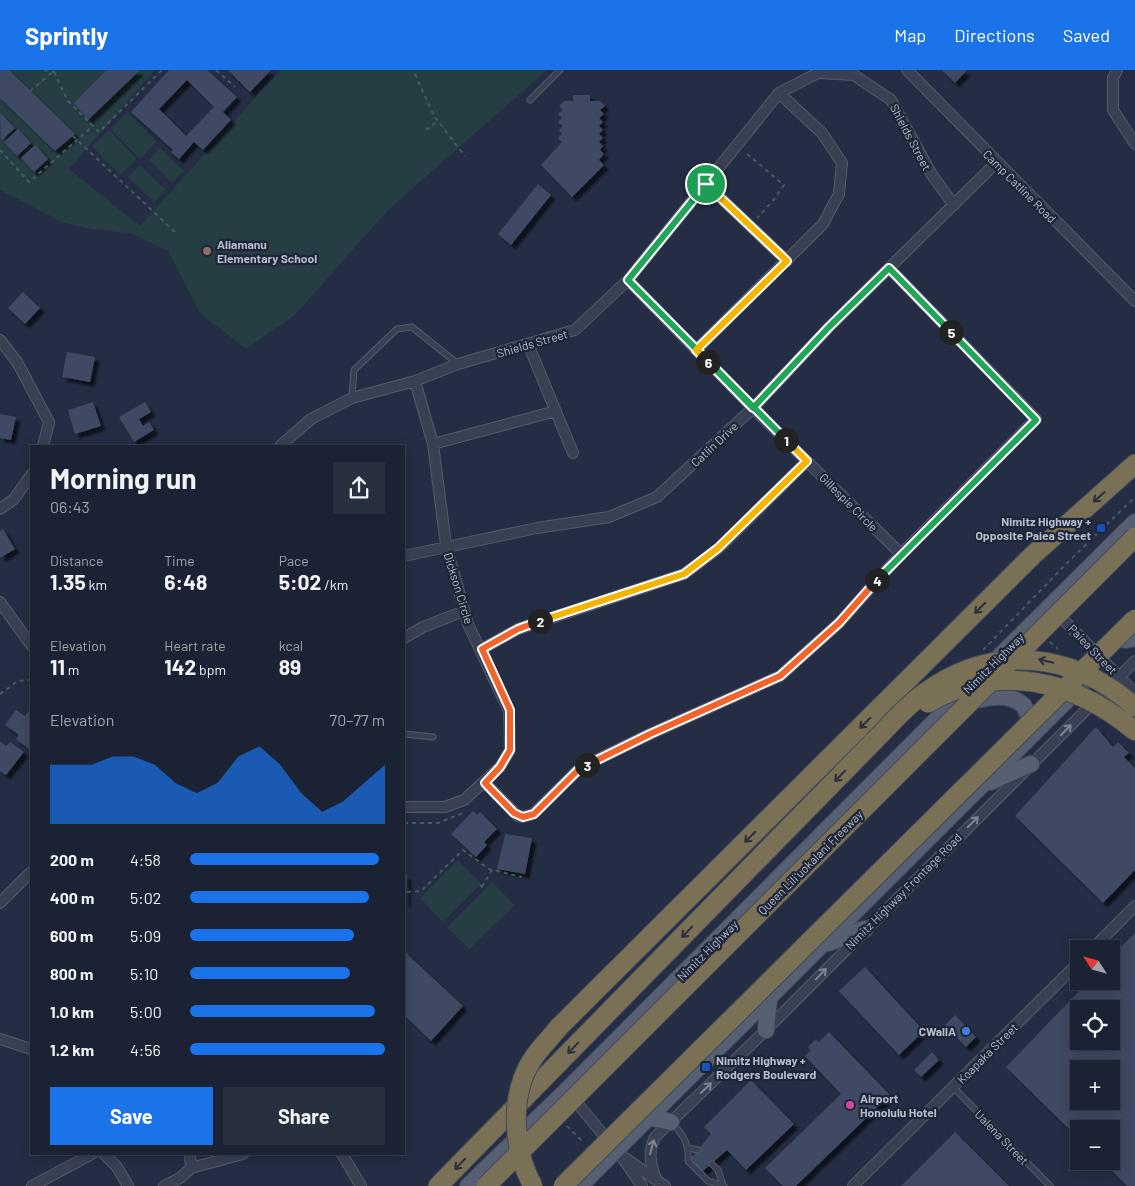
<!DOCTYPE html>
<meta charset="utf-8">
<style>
body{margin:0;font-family:Barlow,sans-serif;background:#282f3f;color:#f1f3f6;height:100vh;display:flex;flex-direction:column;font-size:19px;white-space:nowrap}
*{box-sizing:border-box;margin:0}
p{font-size:16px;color:#a0a4ac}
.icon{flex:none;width:28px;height:28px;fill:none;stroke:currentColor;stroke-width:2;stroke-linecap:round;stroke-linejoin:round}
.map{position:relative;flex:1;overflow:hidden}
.side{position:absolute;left:30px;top:375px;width:375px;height:710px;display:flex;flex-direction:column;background:#1b2233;border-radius:0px;box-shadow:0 2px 12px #0003,0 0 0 1px #393f4e}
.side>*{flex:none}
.needle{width:32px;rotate:306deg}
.fabs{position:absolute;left:1070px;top:870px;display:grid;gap:10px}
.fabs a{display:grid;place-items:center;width:50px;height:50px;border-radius:0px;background:#1b2233;box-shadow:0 2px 12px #0003,0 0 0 1px #393f4e;font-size:25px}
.pin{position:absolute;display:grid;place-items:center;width:42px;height:42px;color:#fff;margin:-21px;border:2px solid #fff;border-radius:50%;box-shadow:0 1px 5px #0007}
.km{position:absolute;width:25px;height:25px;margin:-12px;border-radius:50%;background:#222;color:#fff;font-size:14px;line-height:25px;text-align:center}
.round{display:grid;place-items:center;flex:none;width:52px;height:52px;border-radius:0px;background:#282f3f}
.head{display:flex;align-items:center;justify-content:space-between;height:85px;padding:0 20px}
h1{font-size:28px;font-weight:700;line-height:38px}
.stats{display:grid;grid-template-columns:repeat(3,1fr);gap:8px;height:85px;padding:5px 20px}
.stats div{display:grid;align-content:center}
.stats b{font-size:21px;font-weight:700}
.stats small{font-size:14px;font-weight:400}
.stats p{font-size:14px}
.chart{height:140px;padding:10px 20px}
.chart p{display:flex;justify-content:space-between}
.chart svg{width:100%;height:90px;margin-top:5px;fill:#1a73e8;opacity:.7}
.action{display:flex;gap:10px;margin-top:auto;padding:10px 20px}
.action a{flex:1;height:58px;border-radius:0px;background:#1a73e8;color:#fff;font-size:20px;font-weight:700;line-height:58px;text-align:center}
.action a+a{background:#282f3f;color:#f1f3f6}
ul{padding:0 20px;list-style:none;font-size:16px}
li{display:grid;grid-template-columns:80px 60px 1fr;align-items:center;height:38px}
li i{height:12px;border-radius:6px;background:#1a73e8}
header{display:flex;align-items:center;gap:30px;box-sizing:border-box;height:70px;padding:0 25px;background:#1a73e8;color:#fff}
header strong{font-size:24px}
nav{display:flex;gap:28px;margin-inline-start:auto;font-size:18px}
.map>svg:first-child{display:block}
.green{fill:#263d44}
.building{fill:#404a64;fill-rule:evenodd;filter:url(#shadow)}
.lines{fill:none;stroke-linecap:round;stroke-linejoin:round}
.lane-casing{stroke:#545b6d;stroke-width:7}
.street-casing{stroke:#545b6d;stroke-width:12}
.primary-casing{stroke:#42495c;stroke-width:18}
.highway-casing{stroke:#40485a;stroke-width:21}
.path{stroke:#455a61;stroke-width:2;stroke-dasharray:4 4;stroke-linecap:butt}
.lane{stroke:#394053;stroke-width:5}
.street{stroke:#394053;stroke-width:10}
.primary{stroke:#575f73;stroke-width:16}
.highway{stroke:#7a7055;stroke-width:19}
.highway-bridge-casing{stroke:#40485a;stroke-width:21;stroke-linecap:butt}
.highway-bridge{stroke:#7a7055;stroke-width:19}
.oneway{stroke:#2b303c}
.oneway2{stroke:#7e8496}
.split-1-casing{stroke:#fff;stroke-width:10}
.split-2-casing{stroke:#fff;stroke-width:10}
.split-3-casing{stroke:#fff;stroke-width:10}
.split-4-casing{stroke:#fff;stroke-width:10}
.split-5-casing{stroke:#fff;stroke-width:10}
.split-6-casing{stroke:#fff;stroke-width:10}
.split-7-casing{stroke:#fff;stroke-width:10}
.split-1{stroke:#22a559;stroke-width:6}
.split-2{stroke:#f5b400;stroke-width:6}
.split-3{stroke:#f0652b;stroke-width:6}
.split-4{stroke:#f0652b;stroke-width:6}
.split-5{stroke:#22a559;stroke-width:6}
.split-6{stroke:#22a559;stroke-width:6}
.split-7{stroke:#f5b400;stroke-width:6}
.education-dot{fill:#8d6e63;stroke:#1d2538;stroke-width:2}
.transit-dot{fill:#1a4fb4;stroke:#1d2538;stroke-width:2}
.shop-dot{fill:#3f7fe0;stroke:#1d2538;stroke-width:2}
.hotel-dot{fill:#d1479c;stroke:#1d2538;stroke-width:2}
.labels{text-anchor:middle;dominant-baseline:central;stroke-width:4.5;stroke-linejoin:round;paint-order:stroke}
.street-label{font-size:12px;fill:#b6bccd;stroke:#1d2538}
.poi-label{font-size:12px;font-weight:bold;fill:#b6bccd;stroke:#1d2538;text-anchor:start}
</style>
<header>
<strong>Sprintly</strong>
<nav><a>Map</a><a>Directions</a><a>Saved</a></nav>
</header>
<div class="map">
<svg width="1135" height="1116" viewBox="0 0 1135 1116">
<defs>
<filter id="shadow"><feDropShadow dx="4.5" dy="4.5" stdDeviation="1" flood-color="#0009"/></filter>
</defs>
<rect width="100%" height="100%" fill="#242d44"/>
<!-- green -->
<path class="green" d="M0,0h155l-86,99 71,57 140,-156h267l-159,140 -92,104 -50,35 -46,-36 -32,-62 -35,-17 -47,-6 -24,-6 -62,-32z
M127,42l30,30 -17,17 -30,-30z
M109,60l28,29 -17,16 -28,-29z
M160,78l24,23 -12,12 -23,-23z
M140,95l26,25 -12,12 -26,-25z
M458,790l23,24 -38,38 -23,-24z
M492,812l23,23 -46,44 -22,-22z"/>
<!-- building -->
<path class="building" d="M0,0h9l66,64 -20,17 -55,-53z
M107,0h33l-52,50 -14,-17z
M169,0h38l30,27 -14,15 8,8 -28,30 -9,-8 -15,17 -8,-7 2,-2 -42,-38zM187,10l27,27 -28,29 -27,-27z
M228,0h43l-21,22z
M942,0h25l-12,13z
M573,25h17v6h10l5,5 -5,4 4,4 -5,4 4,4 -4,4 4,4 -4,4 4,4 -4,4 4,4 -3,4 4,4 -5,6 5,5 -32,32 -31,-32 21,-23 -4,-4 4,-4 -3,-4 4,-4 -5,-4 4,-4 -4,-4 5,-4 -4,-4 5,-5h9z
M1,44l14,14 -14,13 -1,-26z
M18,59l13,14 -14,13 -13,-14z
M35,75l13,14 -14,13 -13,-14z
M538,114l13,11 -40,50 -13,-11z
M23,222l17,16 -15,16 -17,-16z
M67,282l28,5 -5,25 -28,-5z
M93,332l8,24 -26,8 -7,-24z
M145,332l6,10 -12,7 4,7 6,-4 5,8 -20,12 -15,-25z
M0,344l16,3 -5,23 -11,-2z
M3,459l12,20 -15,9v-27z
M31,638v41l-1,1 -14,-11 3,-4 -14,-10 11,-15 9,6z
M1096,657l17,20 5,-5 11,11 -5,4 11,11v102l-32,33 -88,-87z
M0,671l6,5 4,-4 14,10 -18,23 -6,-4z
M473,741l4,4 3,-3 17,17 -13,13 3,3 -11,12 -25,-23z
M505,764l27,4 -7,36 -28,-5z
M404,805h3l-1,28h-2z
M1135,863v253h-8l-25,-25h9v-32h-32v10l-73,-72 83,-86h22v-24zM1079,939h32v32h-32zM1079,999h32v32h-32z
M406,883l57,53 -32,35 -27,-26v-59z
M865,897l59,64 -25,24 -60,-64z
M955,945l21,22 -10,10 -21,-22z
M829,962l61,63 -94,91h-13l-18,-18 76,-74 -36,-38 6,-6 -3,-3 8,-8 3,3z
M932,982l7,8 -18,17 -7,-7z
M751,1010l43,44 -48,46 -19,-20 -24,21 -13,-12 21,-25 -7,-7z
M955,1062l54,54h-108z"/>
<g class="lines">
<defs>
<path id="lane" d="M530,30l30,-30
M352,327l2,-27 43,-41 15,-2 46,37
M404,664l29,3
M953,1017l97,99
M673,1054c11,12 16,20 15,37l20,20 16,5
M689,1078l9,2
M712,1094l6,6 5,15"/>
<path id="street" d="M907,0l228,231
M1117,0l-4,8v32l22,34
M706,114l81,77
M628,210l125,128 148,146
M0,270l17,22 32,60 -6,24
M528,274l45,109
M696,280l127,-126 16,-30 3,-31 -20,-30 -43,-40
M433,374l123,-33
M280,376l31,-27 41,-21 63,-17 43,-17 117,-34 53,-50 151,-187 39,-20 36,2 37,25 41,75 22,30
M0,439l14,-10 17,-24
M404,486l133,-28 72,-11 48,-20 96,-89 76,-81 167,-164
M0,532l31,43
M1056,542l79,81
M404,568l19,-11 41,-16
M482,579l36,-20 166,-55 35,-26 88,-87
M485,713l33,33 5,1 10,-3 47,-46 70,-34 130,-58 59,-53 62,-69 135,-135 -147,-151
M404,737h41l19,-7 36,-33 10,-17 -1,-39 -41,-87 -22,-79 -13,-101 -18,-63
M0,833l31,-31
M1092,879l43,-43
M0,969l31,10
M572,1027l49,59 21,30
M104,1084l13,13 11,19
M342,1084l19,32
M625,1088l40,28
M191,1098l52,-14
M656,1108c-6,-15 -8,-26 -1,-41l111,-107 369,-369
M32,1116l60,-32
M164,1116l16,-8 11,-10 -1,-14
M853,1116l226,-224"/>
<path id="primary" d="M1125,570l10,-2
M989,597l146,-145
M967,632c17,-4 41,-11 56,3 3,4 5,10 8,15l-3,13
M990,712l41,-18
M828,873l37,-14
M766,960l3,-32
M648,1047l23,5
M468,1116l98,-95 404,-405
M580,1116l501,-500"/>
<path id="highway" d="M559,957l474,-472 102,-91
M438,1116l436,-445"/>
</defs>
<!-- lane casing -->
<use href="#lane" class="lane-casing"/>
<!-- street casing -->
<use href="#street" class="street-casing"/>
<!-- primary casing -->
<use href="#primary" class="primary-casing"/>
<!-- highway casing -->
<use href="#highway" class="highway-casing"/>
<!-- path -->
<path class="path" d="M44,0l10,2
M216,0l19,17
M54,2l14,29 31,31 63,-62
M415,4l19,42 31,40
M30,21l25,-21
M426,60l12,-9
M73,66l104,98
M0,80l29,32 64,-56
M747,84l37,31 -12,17 -15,16
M1050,572l8,7
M983,580l83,-86 69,-67
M0,624l18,-13 13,-1
M404,753h34l25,-10
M480,815l5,5
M482,817l10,-17
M407,822l14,-1 42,-41 26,19 33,8
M567,1056l14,14"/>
<!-- lane -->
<use href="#lane" class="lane"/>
<!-- street -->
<use href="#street" class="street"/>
<!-- primary -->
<use href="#primary" class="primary"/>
<!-- highway -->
<use href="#highway" class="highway"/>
<defs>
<path id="highway-bridge" d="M928,633c72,-41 146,-23 207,28
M874,671c16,-16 31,-34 49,-47 69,-51 149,-43 212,13
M486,1116l649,-649
M533,1116c-21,-38 -24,-93 1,-129 8,-11 17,-20 25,-30
M563,1116l572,-567"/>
</defs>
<!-- highway-bridge casing -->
<use href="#highway-bridge" class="highway-bridge-casing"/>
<!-- highway-bridge -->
<use href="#highway-bridge" class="highway-bridge"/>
</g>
<!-- one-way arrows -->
<defs><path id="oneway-shaft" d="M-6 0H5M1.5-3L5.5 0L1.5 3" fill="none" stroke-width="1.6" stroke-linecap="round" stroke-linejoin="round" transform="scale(1.25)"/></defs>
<g class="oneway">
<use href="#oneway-shaft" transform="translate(1099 427) rotate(138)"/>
<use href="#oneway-shaft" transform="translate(980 538) rotate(135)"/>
<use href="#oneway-shaft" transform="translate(1046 591) rotate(-167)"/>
<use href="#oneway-shaft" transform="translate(865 653) rotate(135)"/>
<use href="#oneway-shaft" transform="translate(840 706) rotate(134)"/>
<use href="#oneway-shaft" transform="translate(750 767) rotate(135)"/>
<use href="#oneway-shaft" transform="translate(687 862) rotate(134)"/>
<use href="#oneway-shaft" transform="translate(573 978) rotate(134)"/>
<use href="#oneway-shaft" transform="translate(460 1094) rotate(134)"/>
</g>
<g class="oneway2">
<use href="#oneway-shaft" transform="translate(1066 660) rotate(-45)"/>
<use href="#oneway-shaft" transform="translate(973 752) rotate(-45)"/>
<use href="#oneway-shaft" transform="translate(821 904) rotate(-46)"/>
<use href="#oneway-shaft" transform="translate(706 1018) rotate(-44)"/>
<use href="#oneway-shaft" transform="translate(652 1077) rotate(-75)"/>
</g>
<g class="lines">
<defs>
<path id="split-1" d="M706,114l-78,96 158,160"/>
<path id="split-2" d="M540,551l144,-47 34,-26 89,-87 -21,-21"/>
<path id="split-3" d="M540,551l-22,8 -36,20 28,61v40l-10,17 -15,16 29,30 9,4 11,-3 46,-46 7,-3"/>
<path id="split-4" d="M587,695l63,-31 130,-58 59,-53 38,-43"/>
<path id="split-5" d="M877,510l159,-160 -85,-88"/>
<path id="split-6" d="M708,292l45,46 76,-81 60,-59 62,64"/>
<path id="split-7" d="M706,114l81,77 -91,89 12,12"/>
</defs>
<!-- split-1 casing -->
<use href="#split-1" class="split-1-casing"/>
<!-- split-2 casing -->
<use href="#split-2" class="split-2-casing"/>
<!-- split-3 casing -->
<use href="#split-3" class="split-3-casing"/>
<!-- split-4 casing -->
<use href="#split-4" class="split-4-casing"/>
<!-- split-5 casing -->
<use href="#split-5" class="split-5-casing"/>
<!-- split-6 casing -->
<use href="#split-6" class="split-6-casing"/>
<!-- split-7 casing -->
<use href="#split-7" class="split-7-casing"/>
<!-- split-1 -->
<use href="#split-1" class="split-1"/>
<!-- split-2 -->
<use href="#split-2" class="split-2"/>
<!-- split-3 -->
<use href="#split-3" class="split-3"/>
<!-- split-4 -->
<use href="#split-4" class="split-4"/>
<!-- split-5 -->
<use href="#split-5" class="split-5"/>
<!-- split-6 -->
<use href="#split-6" class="split-6"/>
<!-- split-7 -->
<use href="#split-7" class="split-7"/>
</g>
<!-- markers -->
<circle class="education-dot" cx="207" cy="181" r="5"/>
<g class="transit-dot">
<rect x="1096" y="453" width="10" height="10" rx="2.5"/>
<rect x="701" y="992" width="10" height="10" rx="2.5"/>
</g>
<circle class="shop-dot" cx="966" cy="961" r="5"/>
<circle class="hotel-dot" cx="850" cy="1035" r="5"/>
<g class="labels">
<!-- street labels -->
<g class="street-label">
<text transform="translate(911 67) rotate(62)">Shields Street</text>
<text transform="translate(1020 116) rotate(45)">Camp Catline Road</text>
<text transform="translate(532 273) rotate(-16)">Shields Street</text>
<text transform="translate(714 374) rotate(-43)">Catlin Drive</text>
<text transform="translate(849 432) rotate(45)">Gillespie Circle</text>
<text transform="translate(459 518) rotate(73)">Dickson Circle</text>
<text transform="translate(1093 579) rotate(46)">Paiea Street</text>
<text transform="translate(993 593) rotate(-45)">Nimitz Highway</text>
<text transform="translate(810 792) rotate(-45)">Queen Liliʻuokalani Freeway</text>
<text transform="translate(903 821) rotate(-45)">Nimitz Highway Frontage Road</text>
<text transform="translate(707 880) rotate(-45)">Nimitz Highway</text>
<text transform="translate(987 983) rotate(-45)">Koapaka Street</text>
<text transform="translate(1002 1067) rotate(46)">Ualena Street</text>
</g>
<!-- poi labels -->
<g class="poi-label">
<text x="217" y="174">Aliamanu<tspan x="217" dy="14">Elementary School</tspan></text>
<text x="1091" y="451" text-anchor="end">Nimitz Highway +<tspan x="1091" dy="14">Opposite Paiea Street</tspan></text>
<text x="956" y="961" text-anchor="end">CWallA</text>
<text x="716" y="990">Nimitz Highway +<tspan x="716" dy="14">Rodgers Boulevard</tspan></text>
<text x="860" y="1028">Airport<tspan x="860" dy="14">Honolulu Hotel</tspan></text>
</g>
</g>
</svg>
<div class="fabs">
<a><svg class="needle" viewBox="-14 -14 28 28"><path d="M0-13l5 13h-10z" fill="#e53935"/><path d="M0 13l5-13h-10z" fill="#a0a4ac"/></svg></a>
<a><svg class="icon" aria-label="locate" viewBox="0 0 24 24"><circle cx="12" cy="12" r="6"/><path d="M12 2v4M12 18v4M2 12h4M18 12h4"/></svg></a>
<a>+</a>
<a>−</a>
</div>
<div class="pin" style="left:706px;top:114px;background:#1e9e55"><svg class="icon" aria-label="arrive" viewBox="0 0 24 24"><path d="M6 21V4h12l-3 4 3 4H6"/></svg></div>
<b class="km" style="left:786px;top:370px">1</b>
<b class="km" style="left:540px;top:551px">2</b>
<b class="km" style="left:587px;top:695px">3</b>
<b class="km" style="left:877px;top:510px">4</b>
<b class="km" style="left:951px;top:262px">5</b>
<b class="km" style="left:708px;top:292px">6</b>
<section class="side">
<div class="head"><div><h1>Morning run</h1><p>06:43</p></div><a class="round"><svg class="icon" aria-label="share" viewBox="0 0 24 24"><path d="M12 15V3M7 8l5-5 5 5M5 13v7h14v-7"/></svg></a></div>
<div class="stats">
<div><p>Distance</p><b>1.35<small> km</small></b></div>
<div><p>Time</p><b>6:48</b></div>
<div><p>Pace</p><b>5:02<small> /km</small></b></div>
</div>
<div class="stats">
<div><p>Elevation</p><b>11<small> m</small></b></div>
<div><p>Heart rate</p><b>142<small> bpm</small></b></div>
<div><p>kcal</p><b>89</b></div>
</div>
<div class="chart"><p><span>Elevation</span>70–77 m</p>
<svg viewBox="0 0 160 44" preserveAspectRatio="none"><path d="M0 44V15L10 15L20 15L30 11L40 11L50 15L60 24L70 29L80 24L90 11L100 6L110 15L120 29L130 38L140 33L150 24L160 15V44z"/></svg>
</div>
<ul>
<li><b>200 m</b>4:58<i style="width:97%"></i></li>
<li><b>400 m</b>5:02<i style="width:92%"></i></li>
<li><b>600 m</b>5:09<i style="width:84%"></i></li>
<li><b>800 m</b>5:10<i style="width:82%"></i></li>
<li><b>1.0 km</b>5:00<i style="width:95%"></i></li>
<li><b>1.2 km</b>4:56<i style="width:100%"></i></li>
</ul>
<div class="action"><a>Save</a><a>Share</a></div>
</section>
</div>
